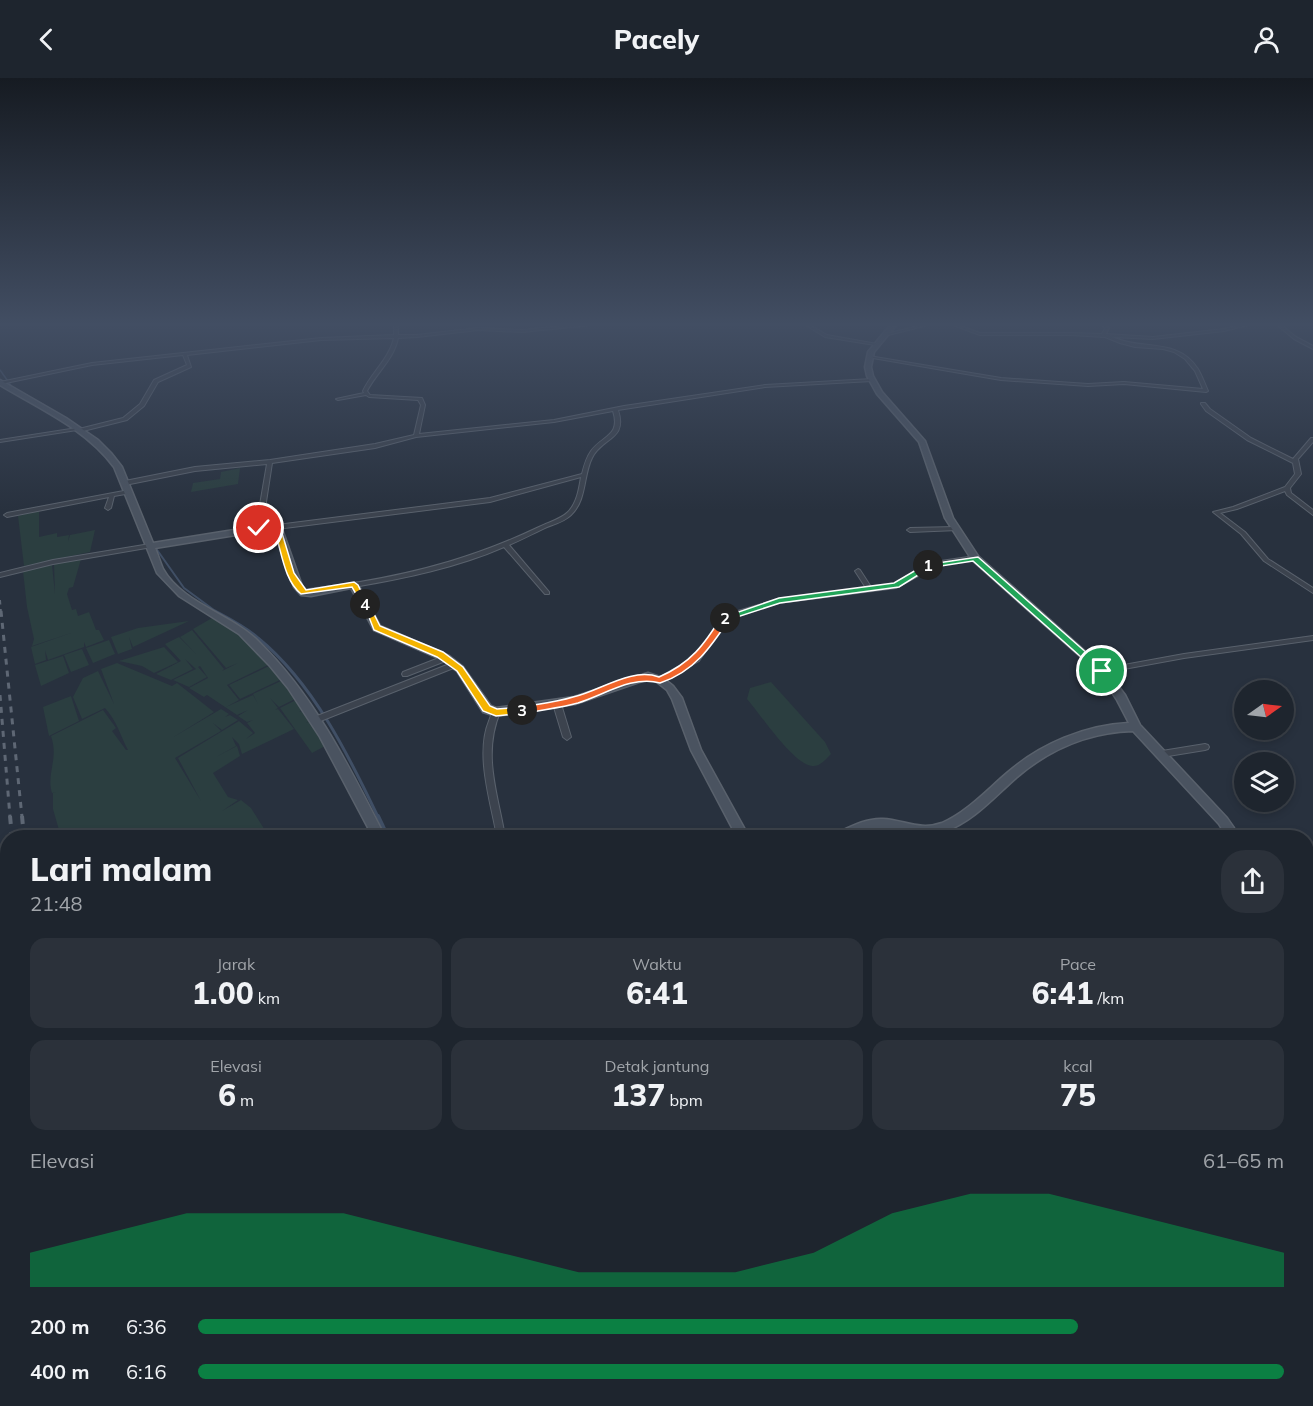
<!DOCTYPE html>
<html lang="id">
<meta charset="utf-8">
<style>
body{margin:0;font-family:Mulish,sans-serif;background:#2b313a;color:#f1f3f6;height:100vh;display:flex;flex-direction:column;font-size:22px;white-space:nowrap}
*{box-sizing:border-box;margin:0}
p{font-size:20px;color:#a1a5aa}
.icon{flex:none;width:33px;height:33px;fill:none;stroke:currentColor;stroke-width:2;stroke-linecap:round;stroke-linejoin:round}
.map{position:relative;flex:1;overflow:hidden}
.panel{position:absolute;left:0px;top:752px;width:1314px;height:578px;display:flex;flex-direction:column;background:#1e252e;border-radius:24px 24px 0 0;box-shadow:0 3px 9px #0003,0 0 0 2px #3c424a}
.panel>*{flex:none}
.needle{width:39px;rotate:76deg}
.buttons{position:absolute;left:1234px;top:602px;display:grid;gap:12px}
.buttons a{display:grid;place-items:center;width:60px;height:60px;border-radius:50%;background:#1e252e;box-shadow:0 3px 9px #0003,0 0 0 2px #3c424a;font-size:30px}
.pin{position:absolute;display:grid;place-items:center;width:51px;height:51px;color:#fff;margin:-26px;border:3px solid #fff;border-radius:50%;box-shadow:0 2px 6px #0007}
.km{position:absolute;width:30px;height:30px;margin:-15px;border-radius:50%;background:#222;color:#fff;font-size:16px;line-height:30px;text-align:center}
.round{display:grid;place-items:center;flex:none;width:63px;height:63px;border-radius:24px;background:#2b313a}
.summary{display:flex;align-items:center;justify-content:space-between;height:102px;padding:0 30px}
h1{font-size:33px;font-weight:800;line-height:45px}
.figures{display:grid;grid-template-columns:repeat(3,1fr);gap:9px;height:102px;padding:6px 30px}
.figures div{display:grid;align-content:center;border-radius:15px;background:#2b313a;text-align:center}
.figures b{font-size:30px;font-weight:800}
.figures small{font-size:16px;font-weight:400}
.figures p{font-size:16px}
.chart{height:168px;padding:12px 30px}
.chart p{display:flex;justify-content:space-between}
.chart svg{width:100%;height:108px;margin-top:6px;fill:#0b8043;opacity:.7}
ul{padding:0 30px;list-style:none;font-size:20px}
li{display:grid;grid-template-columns:96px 72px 1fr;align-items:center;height:45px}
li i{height:15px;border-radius:8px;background:#0b8043}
header{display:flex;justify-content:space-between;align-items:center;height:78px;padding:0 30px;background:#1e252e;font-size:27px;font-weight:800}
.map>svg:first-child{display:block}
.green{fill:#2b3e40}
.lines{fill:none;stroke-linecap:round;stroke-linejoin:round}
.stream-far3{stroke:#404f65;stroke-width:1.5}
.stream-far2{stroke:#404f65;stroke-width:2}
.stream-far1{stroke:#404f65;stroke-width:3}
.stream{stroke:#404f65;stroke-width:4}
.canal{fill:#404f65;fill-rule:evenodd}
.street-casing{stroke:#59616c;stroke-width:2}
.secondary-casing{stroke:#59616c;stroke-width:3}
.street{fill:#3c434e;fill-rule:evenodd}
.secondary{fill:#4a5360;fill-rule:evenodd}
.rail-far3{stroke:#5e6774;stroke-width:2;stroke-dasharray:4.5 4.5;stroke-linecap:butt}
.rail-far2{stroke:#5e6774;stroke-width:3;stroke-dasharray:6 6;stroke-linecap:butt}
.rail-far1{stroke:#5e6774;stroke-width:4;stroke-dasharray:8 8;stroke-linecap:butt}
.rail{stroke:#5e6774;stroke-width:4.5;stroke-dasharray:9 9;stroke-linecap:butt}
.split-1{fill:#22a559;stroke:#fff;stroke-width:1.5}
.split-2{fill:#22a559;stroke:#fff;stroke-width:1.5}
.split-3{fill:#f0652b;stroke:#fff;stroke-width:1.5}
.split-4{fill:#f5b400;stroke:#fff;stroke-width:1.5}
.split-5{fill:#f5b400;stroke:#fff;stroke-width:1.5}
</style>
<header><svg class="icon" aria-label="back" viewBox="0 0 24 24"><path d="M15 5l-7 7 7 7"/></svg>Pacely<svg class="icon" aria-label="person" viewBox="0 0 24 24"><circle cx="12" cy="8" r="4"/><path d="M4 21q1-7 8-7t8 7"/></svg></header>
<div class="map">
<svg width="1313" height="1328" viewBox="0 0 1313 1328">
<rect width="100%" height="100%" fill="#28313e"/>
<!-- green -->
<path class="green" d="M240,390l-2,16 -47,8 2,-9 27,-4 1,-7z
M39,433v26l18,-4v4l12,-2 -1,7 2,-7 25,-5 -5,22 -66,14 -6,-50z
M81,481l-8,28 -4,1 -2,6 5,16 4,-1 2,7 11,-4 7,18h3l5,10 -18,7 -2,-5v5l-36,13 -3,-10 1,10 -11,4 -4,-17 43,-15 -42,14 2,-7 -7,-32 -4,-36 29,-6 3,29 -1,-30z
M212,540l26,14 30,33 -41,20 12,15 -13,7 27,-12 5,9 -5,-10 28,-13 14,18 -16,8 -9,-9 8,10 -3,2 3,-1 16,20 -52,25 -3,-10 -7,-7 4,9 -20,11 21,-11 3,10 -27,17 15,24 10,3 -16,11 19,-11 10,8 17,27 -4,2h-90l-2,-2v2h-10l-5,-8 3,8h-99l-8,-28v-16l3,-1 -4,1c-6,-19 7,-34 -1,-57l52,-26 13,18 -4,3 14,19h2c-8,-15 -11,-29 -23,-42l-23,11 -9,-22 10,-19 15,-7 16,33 -13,-35 16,-6 55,23 5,-3 37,29 -42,26 49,-29 8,5 -4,3 5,-2 8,5 -16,10 -9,-7 8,8 -46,27 26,43 -23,-43 61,-37 14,12 -7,6 9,-6 -8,-10 6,-3 -6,2 -9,-6 10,-6 -11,5 -30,-20 -3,2 -15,-9 19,-10 -8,-12 -2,1 9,10 -18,10 -16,-7 23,-11 -11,-10 8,10 -22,11 -15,-6 25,-13 -16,-17 14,-7 17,17 -16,-17 12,-7 32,39 -2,2 16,-8 -12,5 -33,-39z
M189,543l-56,26 -4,-10 3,12 -14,5 -7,-17 27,-9z
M109,562l6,14 -22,9 -7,-15z
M164,569l14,15 -24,11 -12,-7 -23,-5z
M82,571l7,16 -18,7 -7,-17z
M63,578l6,17 -28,13 -6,-21z
M269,588l11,14 -40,19 -11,-14z
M771,604l54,60 6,12c-5,5 -11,13 -19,12 -19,-2 -51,-51 -65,-67l3,-11z
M71,618l8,25 -30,15 -6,-29z
M296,622l6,10 -3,2 4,-1 6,10 -3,2 5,-2 16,24 -15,8 -32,-45z
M251,1322h69v2l1,-2h41l-1,6h-112z
M397,1322h78l-79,6z"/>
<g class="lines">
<!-- stream-far3 -->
<path class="stream-far3" d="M0,292l12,17 32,18
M102,366l7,7"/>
<!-- stream-far2 -->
<path class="stream-far2" d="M107,372l6,6
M155,469l29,41 34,25"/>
<!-- stream-far1 -->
<path class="stream-far1" d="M215,533c15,8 31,16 43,27 55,45 90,116 120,179"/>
<!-- stream -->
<path class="stream" d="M378,738l10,21"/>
<!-- canal -->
<path class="canal" d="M788,1322h26l3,6h-27z"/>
<defs>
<path id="street" d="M394,246h4v11h19l61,-7 44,2 61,-6h11l-2,1 -70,7 -44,-2 -61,7 -19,1c-4,21 -21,34 -31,53l3,4 52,3 3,7 -6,29 135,-14 70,-14 141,-21 107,-6 2,1 -2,1 -107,6 -147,23c10,30 -16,27 -26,48 -9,18 -5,42 -21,57 -6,6 -16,9 -24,12 -13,6 -26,13 -38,18l40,47v2h-4l-41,-47c-48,21 -99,31 -150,40l-3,-2 3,-2c67,-11 124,-27 185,-56 10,-5 22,-8 29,-15 9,-9 11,-23 13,-35l-91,25 -221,28 -3,-2 3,-2 221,-28 92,-24c2,-8 4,-16 9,-23 12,-16 30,-15 22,-40l-59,11 -138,15 -41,11 -103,15 -10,65 -3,2 -3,-2 11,-64 -72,7 -70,14 -3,-2 3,-2 70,-14 75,-7 105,-16 39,-9 7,-30 -3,-5 -49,-3 -3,-2 -28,5 -2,-1 28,-6 -1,-2c9,-19 26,-32 31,-53l-73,2 -134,15 4,12 -33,15 -14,24 -17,14 -48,12 -2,-2 -77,12v-2l77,-12 2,1 44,-11 17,-14 14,-24 33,-15 -4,-10 -91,10 -91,19 -1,-2 92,-19 229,-25 73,-3z
M804,246h4l19,11 50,9 -2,1 -50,-8z
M926,246h6l-44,11 -2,-1z
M950,246h5l25,9h91l31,1 3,-6 -4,-4h4l4,4 -3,6 47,3 71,-8 22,-5h6l-28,7 -71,8 -41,-2c31,14 65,0 86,32 4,7 7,15 10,22l-2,1 -82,-8 -36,2 -87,-6 -134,-23 2,-1 132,22 87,6 36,-2 79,7 -8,-18 -10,-12 -11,-7 -11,-3 -28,-2 -15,-4 -15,-6 -34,-2h-91z
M1276,246h4l16,13 17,9v3l-19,-10z
M1201,325h4l5,6 41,29 42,21 18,-21h2v4l-15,17 3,15 -11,14 1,5 22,17v5l-26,-20 -2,-4 -48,18 -17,4 25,19 23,27 45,29v5l-49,-32 -23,-27 -28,-22 20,-5 52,-20 10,-13 -2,-11 -46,-23 -41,-29 -5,-7z
M129,412l2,1v2l-17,3 -3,12 -3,2 -3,-2 4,-11 -102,20 -3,-2 3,-2z
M956,449l3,2 -1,1 -48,2 -3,-2 3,-2z
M150,466l3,2 -1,1 -99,17 -53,13v-4l53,-13z
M975,478l3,2 -1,1 -39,6 -42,23 -117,15 -44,12 -10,7 -26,39 -37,21h-4l-1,-2 1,-2 37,-21 26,-37 10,-7 48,-14 87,-11 -11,-17 3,-2 2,1 11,17 23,-3 40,-22z
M1313,558v4l-129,18 -82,15 -3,-2 3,-2 82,-15z
M444,578h2l3,2 -1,2 -41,16h-4l-1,-2 1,-2z
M452,585h4l1,2 -1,2 -138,55 -3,1 -4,-3 1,-2z
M557,623l4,3 10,33 -4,3 -4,-3 -10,-33z
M496,631l4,3c-18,43 -2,82 5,125h-8c-6,-35 -22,-82 -8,-116 2,-6 3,-9 7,-12z
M1205,666l3,1 1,2 -1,2 -3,1 -43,7 -3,-1 -1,-2 1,-2 3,-1z
M938,748l3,1 9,10h-9l-7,-8 1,-2z
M1313,958v10l-7,2v-10z
M8,1182v14l-8,4v-13z"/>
<path id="secondary" d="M891,246h6l-23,28 -3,15 2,9 9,16 43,49 28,77 25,38 127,113 20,26 15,30 87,93 7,10v9h-12v-8l-3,-5 -86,-93c-43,1 -83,18 -116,46 -23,20 -43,44 -73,55 -30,11 -40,-5 -67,-3 -9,0 -17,6 -26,8 -5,1 -12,0 -18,0l2,-3c15,-7 31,-16 48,-15 21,1 37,12 59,4 25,-11 45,-33 65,-50 33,-29 78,-48 122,-50l-12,-23 -18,-27 -127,-113 -27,-42 -26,-76 -42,-48 -10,-18 -2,-9 3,-15z
M0,302l66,38 32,22 13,13 11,14 31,76 106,-17h13l11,6 19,54 4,4 51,-7 23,43 69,30 14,11 28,39 5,2 78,-11 74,-24 15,5 10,8 9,12 19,52 48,87h-12l-46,-87 -19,-51 -5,-9 -10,-8 -9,-3 -73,25 -79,12 -13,-4 -26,-41 -14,-11 -69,-30 -23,-42 -40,8 -10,-1 -7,-8 -18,-52 -9,-5 -112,18c3,7 5,14 8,21 19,34 68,45 95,72 56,54 92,127 127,196h-12l-53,-100 -32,-49 -18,-22 -31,-32 -60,-38 -22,-23 -43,-106c-28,-38 -74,-58 -114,-82z
M0,856l5,2 3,13v68l-5,-2 -3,-16z
M1306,999l7,4v17l-7,-3z
M1313,1262v18l-7,2v-18z
M25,1322h18v6h-18z
M736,1322h24l3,6h-25z"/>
</defs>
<!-- street casing -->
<use href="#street" class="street-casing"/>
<!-- secondary casing -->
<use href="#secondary" class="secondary-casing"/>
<!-- street -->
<use href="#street" class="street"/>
<!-- secondary -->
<use href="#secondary" class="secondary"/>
<!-- rail-far3 -->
<path class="rail-far3" d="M0,522l1,13"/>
<!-- rail-far2 -->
<path class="rail-far2" d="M1,533l21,206
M0,617l10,122"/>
<!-- rail-far1 -->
<path class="rail-far1" d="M10,738l2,21
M22,738l2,21"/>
<!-- rail -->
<path class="rail" d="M64,1322v6
M80,1322v6"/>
</g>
<!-- sky -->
<linearGradient id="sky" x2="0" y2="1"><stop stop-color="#161b22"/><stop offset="0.57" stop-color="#424e63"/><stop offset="1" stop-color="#424e63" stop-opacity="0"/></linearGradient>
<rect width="1313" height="432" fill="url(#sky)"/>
<!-- split-1 -->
<path class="split-1" d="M978,479l127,112v4h-6l-126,-112 -45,7 -4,-3z"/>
<!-- split-2 -->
<path class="split-2" d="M928,485l3,4 -32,20 -119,16 -55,18 -4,-3 58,-20 115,-15z"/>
<!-- split-3 -->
<path class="split-3" d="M722,538l8,2c-19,29 -36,54 -70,65 -27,-8 -56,12 -82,20 -18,5 -38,7 -56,11l-5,-4 5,-3c17,-3 35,-5 51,-10 27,-6 58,-30 86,-20 32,-14 45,-32 63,-61z"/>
<!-- split-4 -->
<path class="split-4" d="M363,524h5l12,24 63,26 20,15 27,39 7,3 25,-2 5,3 -2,3 -29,3 -13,-5 -26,-40 -20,-14 -63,-27z"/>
<!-- split-5 -->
<path class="split-5" d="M259,447l12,2 11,6 12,40 12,17 48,-8 4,3 10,21h-5l-11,-19 -51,7c-16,-13 -19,-39 -25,-59l-19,-6z"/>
</svg>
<div class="buttons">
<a><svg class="needle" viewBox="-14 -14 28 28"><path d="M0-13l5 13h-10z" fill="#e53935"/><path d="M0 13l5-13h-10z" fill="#a1a5aa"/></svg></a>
<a><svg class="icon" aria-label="layers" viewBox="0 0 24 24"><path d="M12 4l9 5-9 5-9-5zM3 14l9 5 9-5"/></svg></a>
</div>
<div class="pin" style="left:1102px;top:593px;background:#1e9e55"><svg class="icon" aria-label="arrive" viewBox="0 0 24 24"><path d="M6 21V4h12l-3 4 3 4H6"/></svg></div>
<div class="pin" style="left:259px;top:450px;background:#d93025"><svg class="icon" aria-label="check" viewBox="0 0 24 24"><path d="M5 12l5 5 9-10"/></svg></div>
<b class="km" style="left:928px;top:487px">1</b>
<b class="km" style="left:725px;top:540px">2</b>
<b class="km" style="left:522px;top:632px">3</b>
<b class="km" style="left:365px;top:526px">4</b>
<section class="panel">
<div class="summary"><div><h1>Lari malam</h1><p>21:48</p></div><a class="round"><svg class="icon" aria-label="share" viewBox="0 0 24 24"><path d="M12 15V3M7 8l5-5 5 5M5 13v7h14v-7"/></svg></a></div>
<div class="figures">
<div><p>Jarak</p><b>1.00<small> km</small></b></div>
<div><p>Waktu</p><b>6:41</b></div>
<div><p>Pace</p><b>6:41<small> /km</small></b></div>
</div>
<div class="figures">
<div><p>Elevasi</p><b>6<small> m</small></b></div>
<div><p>Detak jantung</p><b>137<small> bpm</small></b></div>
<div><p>kcal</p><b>75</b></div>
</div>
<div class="chart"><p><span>Elevasi</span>61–65 m</p>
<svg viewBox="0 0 160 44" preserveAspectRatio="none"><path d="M0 44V30L10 22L20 14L30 14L40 14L50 22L60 30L70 38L80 38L90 38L100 30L110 14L120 6L130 6L140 14L150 22L160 30V44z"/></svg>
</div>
<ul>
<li><b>200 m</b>6:36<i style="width:81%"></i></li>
<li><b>400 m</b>6:16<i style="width:100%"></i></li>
</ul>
</section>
</div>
